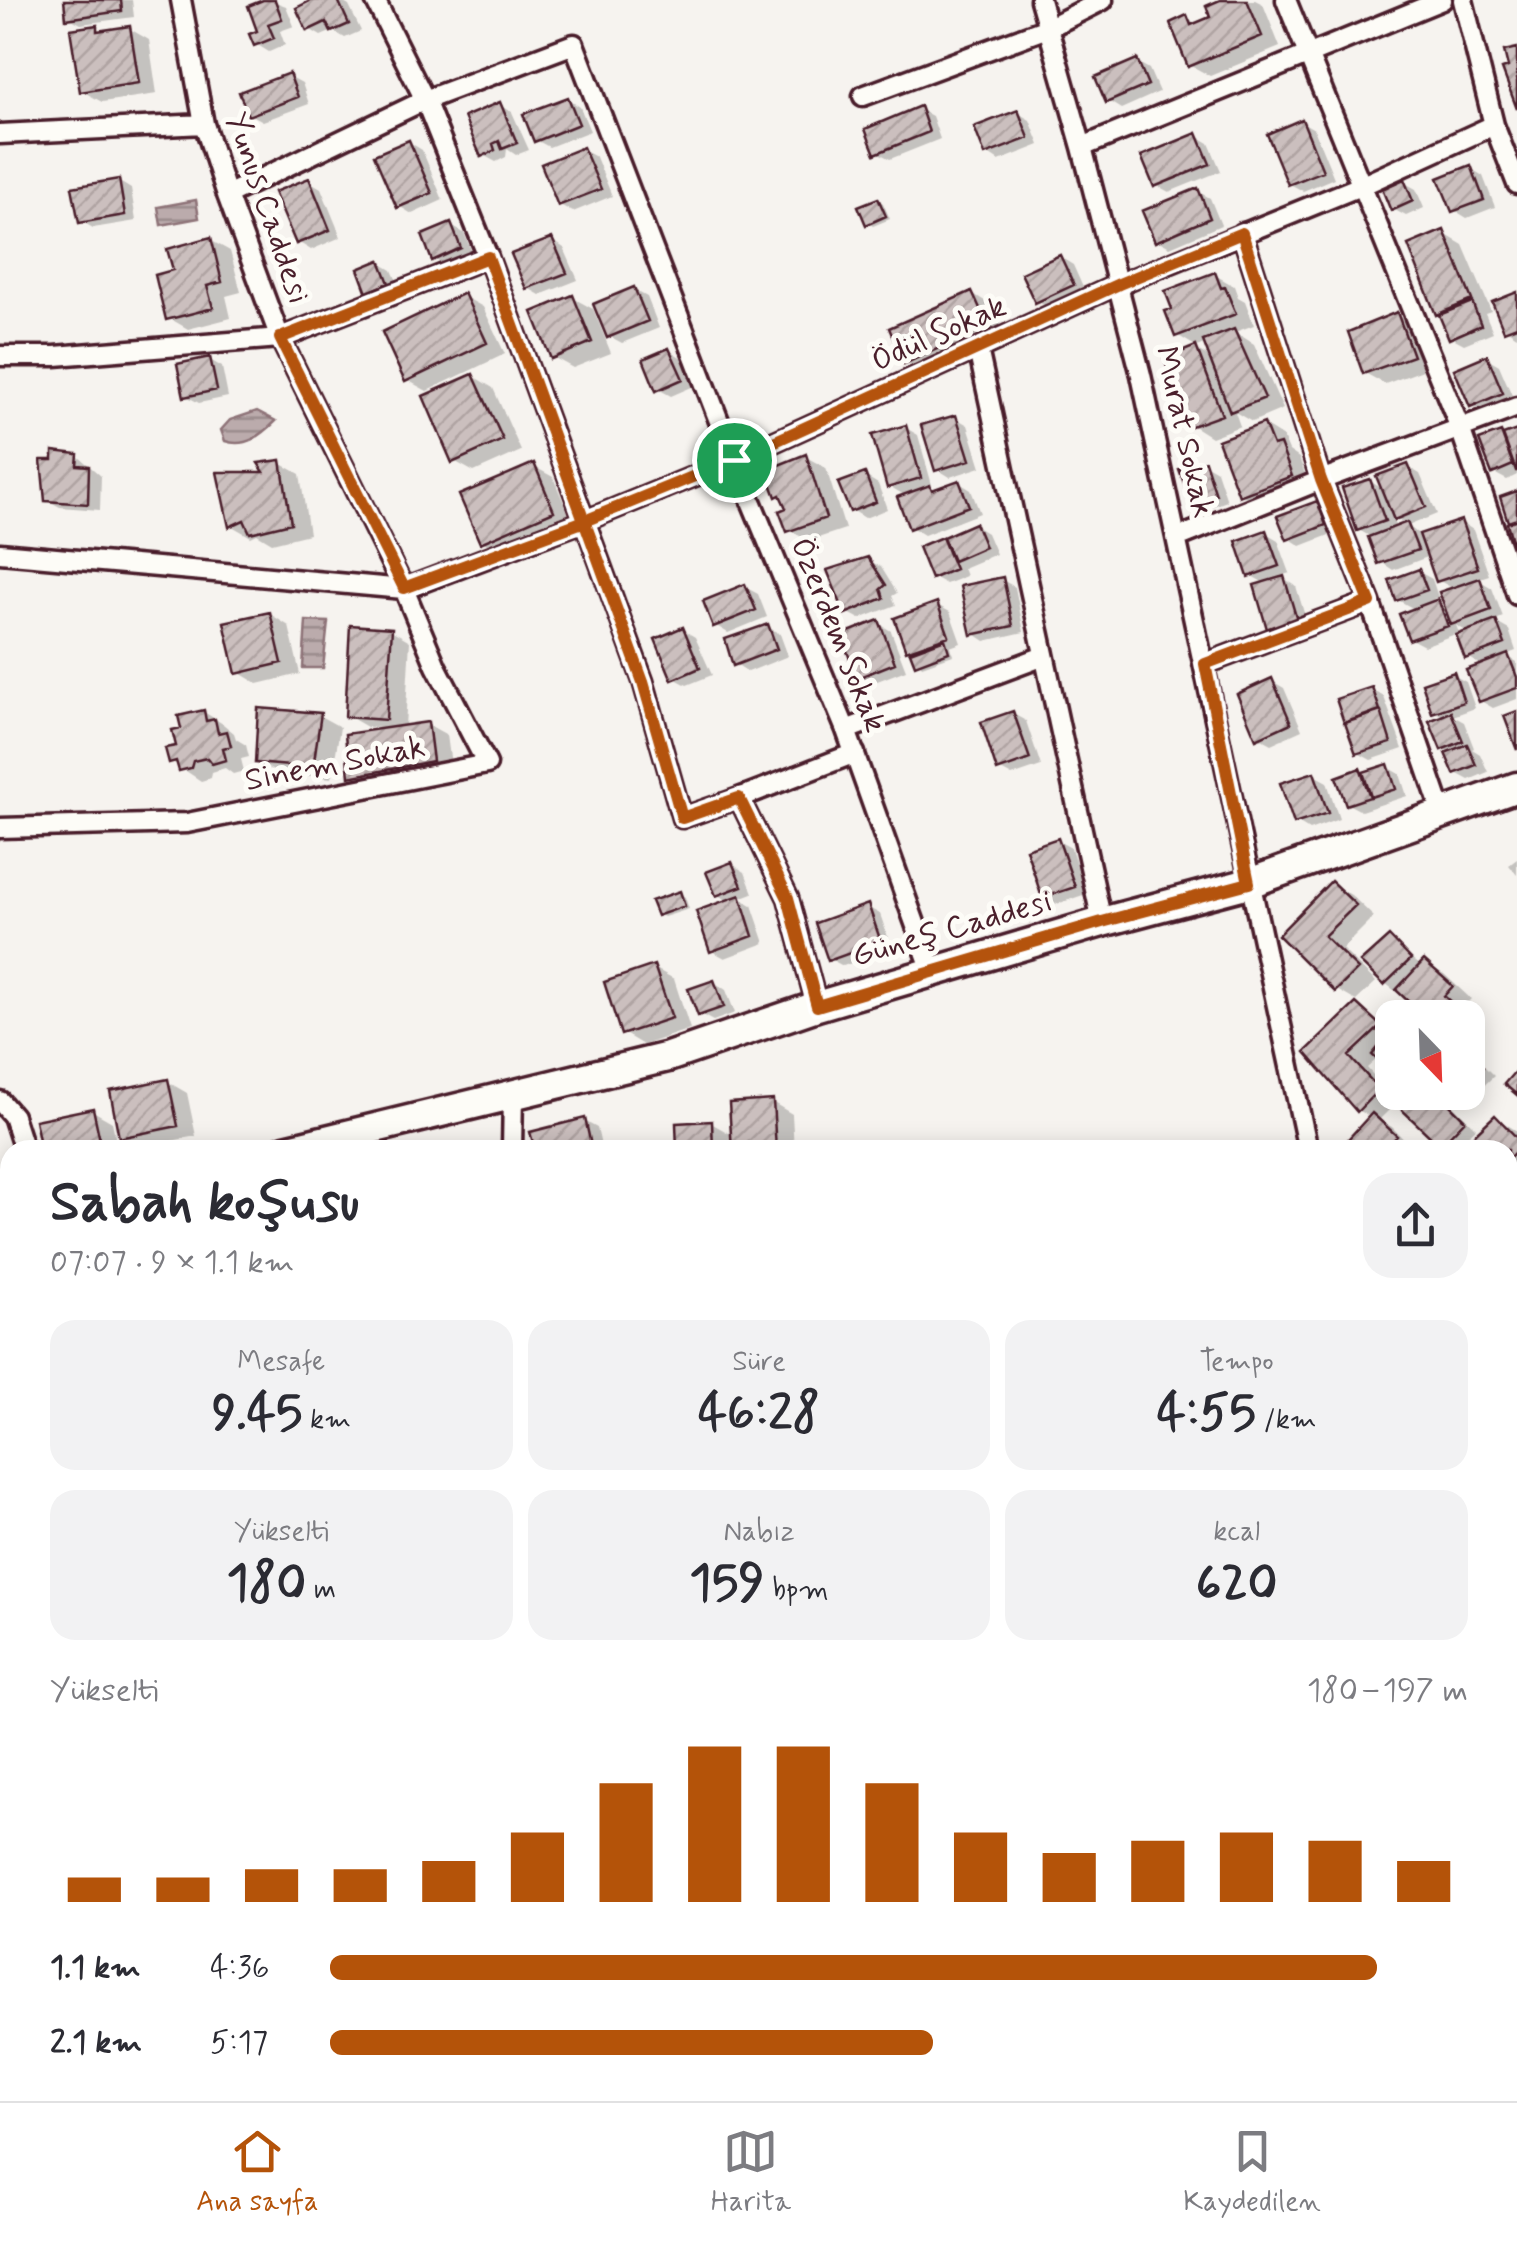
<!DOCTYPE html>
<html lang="tr">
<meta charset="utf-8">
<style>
body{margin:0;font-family:Mynerve,sans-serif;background:#f2f2f3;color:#2b2b33;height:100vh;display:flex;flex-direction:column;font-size:38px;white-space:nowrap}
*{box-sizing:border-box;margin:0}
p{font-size:32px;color:#7c7c81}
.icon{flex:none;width:55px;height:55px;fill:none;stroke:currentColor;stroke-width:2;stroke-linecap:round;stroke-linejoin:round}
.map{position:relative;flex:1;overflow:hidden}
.side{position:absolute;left:0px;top:1140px;width:1518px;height:962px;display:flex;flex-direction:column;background:#fff;border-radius:30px 30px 0 0;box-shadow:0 5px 25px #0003}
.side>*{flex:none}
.needle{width:65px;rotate:157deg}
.tools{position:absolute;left:1375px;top:1000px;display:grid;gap:20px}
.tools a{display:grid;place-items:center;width:110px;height:110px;border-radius:20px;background:#fff;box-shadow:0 5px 25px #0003;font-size:50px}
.pin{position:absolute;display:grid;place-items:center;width:85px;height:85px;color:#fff;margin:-42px;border:5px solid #fff;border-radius:50%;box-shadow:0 2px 10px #0007}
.round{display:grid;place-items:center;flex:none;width:105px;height:105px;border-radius:30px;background:#f2f2f3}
.overview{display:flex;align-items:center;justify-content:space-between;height:170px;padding:0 50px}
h1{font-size:55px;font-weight:700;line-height:75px}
.figures{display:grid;grid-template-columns:repeat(3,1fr);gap:15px;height:170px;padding:10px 50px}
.figures div{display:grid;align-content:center;border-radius:25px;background:#f2f2f3;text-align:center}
.figures b{font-size:50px;font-weight:700}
.figures small{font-size:28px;font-weight:400}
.figures p{font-size:28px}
.chart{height:280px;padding:20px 50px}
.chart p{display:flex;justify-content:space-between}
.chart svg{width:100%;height:180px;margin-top:10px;stroke:#b45309;stroke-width:6}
ul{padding:0 50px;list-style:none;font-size:32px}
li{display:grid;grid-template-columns:160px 120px 1fr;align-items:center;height:75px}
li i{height:25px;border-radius:12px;background:#b45309}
.dock{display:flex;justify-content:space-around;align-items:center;height:140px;border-top:2px solid #e1e1e2;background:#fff;font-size:28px;color:#7c7c81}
.dock a{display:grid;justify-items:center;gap:5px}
.dock .current{color:#b45309}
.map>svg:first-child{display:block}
.water{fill:url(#water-rules);stroke:#8e7378;stroke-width:2.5}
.shadow{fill:#0003;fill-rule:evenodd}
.building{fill:url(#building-hatch);stroke:#4a1f2b;stroke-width:2.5}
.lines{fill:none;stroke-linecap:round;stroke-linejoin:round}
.minor-casing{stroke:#4a1f2b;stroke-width:25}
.secondary-casing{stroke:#4a1f2b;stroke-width:35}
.minor{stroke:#fdfcf7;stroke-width:18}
.secondary{stroke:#fdfcf7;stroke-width:28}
.route-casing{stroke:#fff;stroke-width:20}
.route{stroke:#b45309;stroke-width:12}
.labels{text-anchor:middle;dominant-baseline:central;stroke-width:10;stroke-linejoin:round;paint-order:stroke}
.street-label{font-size:32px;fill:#4a1f2b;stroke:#fdfcf7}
</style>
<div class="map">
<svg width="1517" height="2101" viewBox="0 0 1517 2101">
<defs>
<pattern id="water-rules" width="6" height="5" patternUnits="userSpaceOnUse" patternTransform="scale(2.5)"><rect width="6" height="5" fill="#bbabac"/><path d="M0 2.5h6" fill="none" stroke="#9a8b8c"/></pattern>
<pattern id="building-hatch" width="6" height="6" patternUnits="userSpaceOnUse" patternTransform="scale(2.5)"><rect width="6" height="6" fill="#cbbfbe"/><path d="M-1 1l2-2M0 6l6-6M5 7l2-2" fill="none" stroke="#b0a4a3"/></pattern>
</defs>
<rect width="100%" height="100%" fill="#f6f3ef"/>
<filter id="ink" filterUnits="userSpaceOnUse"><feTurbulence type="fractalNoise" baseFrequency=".01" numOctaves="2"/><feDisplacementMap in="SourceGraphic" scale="20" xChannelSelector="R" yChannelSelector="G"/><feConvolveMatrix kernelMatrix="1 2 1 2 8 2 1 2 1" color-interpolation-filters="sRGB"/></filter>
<g filter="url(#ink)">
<!-- water -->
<path class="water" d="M196,200l3,18 -38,7 -3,-18z
M257,411l19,10c-14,14 -30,27 -51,20l-4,-11 9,-10z
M306,621l22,1 -5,46h-20z"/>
<!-- shadow -->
<path class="shadow" d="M66,0h66l2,17 -53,7 -13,-7z
M270,0l16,6 8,20 -14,5 5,14 -16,7 -13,-8z
M318,0h21l10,6 12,25 -16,7 -12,-7 -12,5 -12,-7z
M1226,0h29l8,4 17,43 -70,29 -20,-11 -4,-47 12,7 16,-7z
M96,28l9,5 25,-4 19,11 8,54 -55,8 -20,-11z
M1137,62l12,7 10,23 -38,17 -13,-8z
M289,76l13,7 7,21 -46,17 -13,-7z
M568,99l12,8 10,24 -41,16 -13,-7z
M500,105l12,7 17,38 -13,5 -9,-6 -1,8 -10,5 -13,-7z
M919,109l13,7 8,23 -50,20 -13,-7z
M1018,113l12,7 10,25 -41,16 -12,-8z
M1302,122l12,7 20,49 -31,13 -13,-7z
M1197,136l12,7 12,28 -52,21 -13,-7z
M409,142l13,8 21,50 -31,14 -13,-8z
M583,150l13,7 16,39 -39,16 -13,-7z
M1470,168l13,8 12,31 -28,11 -13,-8z
M118,181l13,8 5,32 -43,7 -12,-7z
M309,181l12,7 20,49 -30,13 -13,-8z
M1403,182l13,7 8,19 -18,8 -13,-7z
M1197,191l13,7 11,27 -51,22 -13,-7z
M878,200l5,3 7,16 -17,7 -5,-3z
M451,226l13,7 9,22 -27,11 -12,-7z
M1443,233l20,12 28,66 -6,2 8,19 -29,12 -13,-7 -13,-24z
M210,240l20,11 11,41 -15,4 5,22 -43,11 -19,-11 7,-46z
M552,240l12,8 14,32 -38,15 -12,-7z
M1060,257l13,8 12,27 -36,16 -12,-7z
M380,263l12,7 9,20 -19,8 -13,-7z
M1215,275l19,11 4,11 7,4 9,24 -19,7 19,12 29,65 -31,13 -17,-10 5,14 -29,11 -19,-12 4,-76 16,10 -6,-16 -9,4 -20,-12z
M634,290l13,7 12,31 -37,15 -13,-7z
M972,293l19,12 15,33 -80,36 -20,-12z
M1517,294v42l-11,-7z
M463,296l20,11 22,47 -78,37 -20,-11z
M573,298l20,11 18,44 -38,15 -20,-11z
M1396,315l20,11 15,41 -46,17 -20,-11z
M669,350l13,8 12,28 -23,10 -13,-7z
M1487,358l12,7 15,35 -29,12 -13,-7z
M210,360l12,7 6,30 -29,6 -13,-7z
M473,376l20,12 28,63 -47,21 -20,-11z
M956,418l12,7 13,42 -31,10 -13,-8z
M1264,425l19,12 6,14 10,7 11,29 -49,19 -20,-12z
M906,428l12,7 14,50 -4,1 8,5 22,-9 13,8 9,23 -56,22 -13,-8 -5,-31 -17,-10z
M1517,431v44l-10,5 -13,-7 -12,-32z
M78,456l23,20 -1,34 -40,-3 -13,-7z
M806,457l20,11 19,61 -36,12 -20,-11v-20l-5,-12 -6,-3z
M280,463l20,11 9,60 -37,9 -15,-9 -6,3 -19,-11 -12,-51h49z
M1205,464l12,7 10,30 -22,8 -12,-8z
M533,466l20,11 19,45 -71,30 -19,-11z
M1408,467l12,7 17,40 -29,12 13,10 40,-14 12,8 16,45 -12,4 15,9 11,29 -10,4 16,9 7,21 -11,4 12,7v37l-24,9 -12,-7 1,-35 -15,-9 -9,-24 -34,13 -13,-7 5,-29 -18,-10 21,-28 13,7 6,18 -5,2 10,9 4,-1 7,-18 -16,-9 -8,-24 -37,14 -12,-8 -10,-25 -12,-7 11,-49 14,9zM1392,516l15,9 -11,4zM1456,625l13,8 -9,3z
M865,476l13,8 9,25 -22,9 -13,-8z
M1316,504l13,7 8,21 -36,14 -12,-8z
M974,525l13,8 9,21 -33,14 3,8 -20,8 -13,-7 -12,-29z
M1266,533l12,7 12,33 -10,3 16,10 12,40 -26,9 -13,-8 -3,-43 -16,-9z
M868,560l13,7 16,26 -5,3 4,9 -36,14 -13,-7z
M1002,580l13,7 9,45 -39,9 -12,-8z
M745,587l13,7 9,23 -39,16 -13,-8z
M937,605l13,7 11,31 -11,4 3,8 -31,11 -14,-16z
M270,614l19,12 11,48 -42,10 -20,-12z
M878,623l13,8 15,39 -34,13 -13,-7z
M768,627l12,7 8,22 -40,16 -12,-8z
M391,630l19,11 -5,86 22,-3 20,11 5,37 -81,15 -20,-11 31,-48 -15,-1 -19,-11z
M683,630l12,7 17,38 -25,10 -13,-7z
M1453,675l13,7 9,26 -22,8 11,6 10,26 -2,1 8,5 8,18 -19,8 -13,-7 -5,-20 -8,-5 2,-31 -11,-6z
M1272,681l12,7 18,42 -31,14 -13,-7z
M1371,689l13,8 19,52 -32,11 -13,-7 -19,-52z
M204,712l19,12 11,9 2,6 10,6 3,12 -8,2 3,12 -11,3 -8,-6 -13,4 -1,6 -10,3 -30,-20 13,-32z
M1013,714l13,7 15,45 -29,10 -13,-7z
M320,716l20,11 -8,51 -55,-5 -20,-11z
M1388,767l12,7 7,22 -46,15 -13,-7 12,-33 5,3z
M1314,775l13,7 12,37 -30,11 -13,-8z
M1058,841l13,7 15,46 -29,10 -13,-8z
M1517,859v16l-8,-10z
M732,864l13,8 8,21 -13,5 12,7 13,38 -40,15 -13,-7 17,-50 -11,-6z
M1332,884l19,11 23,22 -32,32 34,33 -20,19 -19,-11 -56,-55z
M680,894l5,3 4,12 -25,8 -5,-3z
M867,907l13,7 12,35 -49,17 -13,-7z
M1389,940l32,26 3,-3 20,11 27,25 -9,9 19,18 -13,15v-23h-39l-44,-35z
M654,968l20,11 16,50 -47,16 -20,-12z
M714,982l12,8 9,23 -22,8 -13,-7z
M1357,1006l35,26v38l-14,-12 -11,10 30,34 -18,18 13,7 22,23h-72l29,-33 -13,-7 -50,-58z
M1468,1050l26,26 -17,16 -9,-5z
M168,1082l19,11 9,43 -55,11 -19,-11z
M1414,1092h25l37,36 -25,22 -10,-6z
M772,1102l20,12 2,36h-115l32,-27 23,13z
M93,1111l19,11 6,28h-74z
M1496,1118l21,13v48l-9,9v-38h-47z
M584,1121l13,7 5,22h-65z
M1508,1188l9,6v62l-4,-4 -5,6z
M1508,1312l9,4v30l-9,-1z
M10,1402v43l-6,2 -4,-2v-40z
M1508,1442l9,3v33l-9,-1z
M1517,1535v48l-9,-4v-43z
M1508,1589h9v32l-9,-2z
M1508,1652l9,3v36l-3,-5h-6z
M1508,1801l9,11v23l-9,8z
M0,1810l4,24 -4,1z
M1517,1842v19l-9,-12z
M1508,1894l9,12v16l-9,5z
M1508,1983l9,12v10l-9,7z
M404,2092h65l5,9h-71l7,-5z
M575,2092h55l7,9h-63l9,-4z"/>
<!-- building -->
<path class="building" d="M64,0h57l1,11 -56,8z
M263,0h12l7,19 -14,5 6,14 -20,8 -5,-12 8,-3 -9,-25z
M312,0h26l11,24 -18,8 -5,-10 -19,9 -11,-23z
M1220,0h27l15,36 -74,31 -18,-44 17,-8 4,10 19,-8 -4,-11z
M97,25v6l33,-5 9,57 -59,9 -10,-63z
M1517,48v61l-15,-40 6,-2 -4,-16z
M1137,59l11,26 -42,18 -11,-26z
M289,73l9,24 -50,19 -9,-24z
M568,97l11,27 -45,18 -11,-28z
M500,102l17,41 -15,6 -3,-8 -6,3 2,6 -14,7 -17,-40z
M920,106l9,26 -54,22 -10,-25z
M1018,110l11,28 -44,17 -11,-28z
M1302,119l21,52 -35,14 -21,-51z
M1197,133l13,31 -56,23 -13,-31z
M409,140l23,53 -35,15 -23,-53z
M583,147l18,42 -43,17 -17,-42z
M1471,165l13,35 -32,12 -14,-34z
M309,178l21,52 -34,14 -22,-52z
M119,179l6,36 -46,8 -7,-36z
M1404,179l9,22 -22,10 -9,-22z
M1198,188l12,30 -55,24 -13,-31z
M878,198l8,18 -20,9 -8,-19z
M451,223l10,25 -29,13 -10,-26z
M1444,230l28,70 -36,15 -28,-70z
M211,237l11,45 -15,4 6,22 -47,12 -11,-45 18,-5 -6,-21z
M552,238l15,35 -41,16 -15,-35z
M1060,255l14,30 -39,18 -14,-30z
M380,260l9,23 -22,10 -9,-24z
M1215,272l6,16 4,-1 11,27 -61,23 -10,-26 7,-2 -7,-18z
M634,287l14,34 -41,17 -14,-34z
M972,291l16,35 -84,38 -15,-36z
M1517,292v34l-13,5 -12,-29z
M464,293l23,50 -82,39 -23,-50z
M573,295l19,47 -41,17 -19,-47z
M1472,302l9,23 -32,14 -10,-24z
M1397,312l16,44 -50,18 -15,-42z
M1234,329l31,69 -35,14 -27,-71z
M1196,346l26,69 -33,12 -25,-68z
M669,348l14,31 -27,12 -13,-32z
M1487,355l16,38 -33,14 -16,-38z
M210,357l7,33 -33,7 -7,-33z
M473,374l30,66 -51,23 -29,-67z
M956,415l14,45 -35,11 -14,-46z
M1264,423l9,23 7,-2 12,32 -53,20 -21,-56z
M906,425l15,53 -34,10 -15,-53z
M1517,430v41h-1l-13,-36z
M1501,432l12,33 -21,9 -13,-34z
M53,451l25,3 -1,11 12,1 -1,38 -43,-3 -4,-41h12z
M806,454l20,64 -39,14 -8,-21 7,-3 -6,-13 -4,2 -10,-27z
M281,460l10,63 -41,10 -6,-13 -15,7 -12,-55h47l-6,-9z
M1205,461l11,34 -25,8 -12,-34z
M534,463l20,48 -74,32 -21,-48z
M1408,464l18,43 -32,13 -18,-44z
M865,473l11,29 -26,10 -12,-29z
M1370,479l15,42 -28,10 -15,-43z
M959,480l10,26 -60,23 -12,-32 33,-12 2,5z
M1517,491v28l-9,3 -8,-25z
M1317,501l9,24 -39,15 -10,-24z
M1517,519v30l-2,1 -8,-27z
M1461,520l17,48 -42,14 -17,-48z
M1407,522l11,28 -40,14 -10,-27z
M975,523l10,24 -32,14 -10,-24z
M1266,530l13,36 -31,11 -12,-36z
M942,537l13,32 -24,10 -13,-32z
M868,557l18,28 -5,4 3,9 -39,16 -18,-44z
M1419,569l8,21 -31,11 -7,-21z
M1284,576l13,44 -30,9 -13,-44z
M1003,577l10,49 -42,9 -11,-49z
M1480,578l11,32 -40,15 -12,-33z
M745,584l11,26 -43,17 -10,-26z
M1438,599l10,27 -39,14 -10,-26z
M937,602l12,34 -43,15 -12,-33z
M270,612l12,51 -46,11 -12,-52z
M879,620l16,43 -38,15 -16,-43z
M1496,620l9,24 -40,15 -9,-24z
M768,624l9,25 -44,17 -8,-27z
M350,625l42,3 -6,92 -41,-3z
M683,627l17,41 -28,12 -17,-41z
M945,639l4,13 -34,13 -5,-13z
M1508,654l9,23v11l-38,14 -13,-32z
M1454,672l10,30 -32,11 -10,-30z
M1272,678l19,45 -35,16 -19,-45z
M1372,687l8,23 -36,13 -8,-24z
M258,708l63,5 -8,55 -58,-5z
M204,710l2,11 9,-2 3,14 9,-2 4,15 -8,2 3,12 -14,4 -5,-6 -14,3 -2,7 -12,3 -3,-10 -7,2 -4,-15 11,-2 -4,-16 9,-2 -3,-12z
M1013,711l17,48 -33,12 -16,-49z
M1381,711l10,32 -35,11 -11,-31z
M1517,711v39l-13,-34z
M1451,712l12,29 -22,9 -12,-29z
M428,722l5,39 -84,16 -4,-43z
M1467,744l9,21 -22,9 -9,-21z
M1388,764l8,25 -25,8 -8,-25z
M1360,768l10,29 -24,8 -10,-28z
M1314,772l14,41 -34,11 -14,-41z
M1058,838l17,49 -33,11 -16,-49z
M732,862l10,24 -26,10 -10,-24z
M1331,881l25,24 -32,31 34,33 -23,23 -57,-57z
M680,891l5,15 -28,10 -6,-15z
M740,895l13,41 -43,16 -14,-41z
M868,904l13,38 -53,19 -13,-38z
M1389,936l22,23 -27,26 -24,-23z
M1424,960l29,26 -9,10 19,17 -3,5h-34l-30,-28z
M654,965l18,53 -51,17 -17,-53z
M714,980l10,27 -26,9 -10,-27z
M1356,1003l25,23 -32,30 30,33 -22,23 -52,-60z
M1392,1031v42l-20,-18z
M1468,1051l15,16 -15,16z
M1517,1069v26l-13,-11z
M168,1079l10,47 -59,12 -9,-47z
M1411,1092h26l28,28 -25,26 -42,-40z
M773,1100l3,50h-44l-3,-47z
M93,1108l9,42h-61l-6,-30z
M1372,1113l25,23 -13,14h-46z
M1495,1115l22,23v12l-9,9v-9h-50z
M585,1118l7,32h-57l-5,-18z
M712,1121l1,29h-36l-1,-27z
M1508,1186l9,8v13l-4,4 4,4v12l-9,11z
M1509,1369l8,1v58l-9,-1z
M10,1399v35l-10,4v-35z
M1508,1533h9v37h-9v5z
M1517,1586v28l-9,1v-28z
M1517,1652v38h-5l-3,-37z
M1517,1768v31l-9,-13v-11z
M411,2092h46l4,9h-61z
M588,2092h32l4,9h-56z"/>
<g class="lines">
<defs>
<path id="minor" d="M375,0l50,100 63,157
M1040,0l42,147 59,228 167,775
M1286,0l174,428 57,167
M1463,0l31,125 23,59
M863,96l187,-69 53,-27
M0,134l204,-10
M1082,147l360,-147
M227,195l198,-95 149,-56 160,416 112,270 86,241
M1242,233l79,247 49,122 73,213
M978,349l124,573
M0,356h55l225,-18 208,-81 155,424 39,137 57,-20
M1177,538l144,-58 196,-73
M0,553l404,36 178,-67 152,-62 385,-176 244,-99 131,-60
M1205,664l165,-62
M846,730l198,-74
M0,828l187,-5 300,-59 -51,-98 -32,-77 -124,-251 -53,-143 -23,-71 -23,-124
M817,1006l-29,-108 -49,-100 116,-45
M0,1101l13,15 11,34
M512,1150l1,-57
M1508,1295l9,4
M0,1472l10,-3
M1508,1737l9,-3
M0,1748l10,-3
M0,1946h10
M310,2092l62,9
M655,2092l3,9
M1399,2092l5,9
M188,2101l1,-9
M1306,2101l1,-9"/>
<path id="secondary" d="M285,1150l383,-93 149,-51 285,-84 147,-39 268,-96
M0,1245l10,-4"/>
</defs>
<!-- minor casing -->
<use href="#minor" class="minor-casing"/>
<!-- secondary casing -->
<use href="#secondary" class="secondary-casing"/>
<!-- minor -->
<use href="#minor" class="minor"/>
<!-- secondary -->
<use href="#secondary" class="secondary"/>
</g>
</g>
<g class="lines" filter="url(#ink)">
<defs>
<path id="route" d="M734,460l-152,62 -178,66 -124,-250 208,-81 155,425 39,136 57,-20 49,100 29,108 285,-84 147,-39 -44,-219 165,-62 -49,-122 -79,-247 -123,51 -385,176"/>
</defs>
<!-- route casing -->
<use href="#route" class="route-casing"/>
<!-- route -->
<use href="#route" class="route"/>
</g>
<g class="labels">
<!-- street labels -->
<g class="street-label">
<text transform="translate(267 208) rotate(71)">Yunus Caddesi</text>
<text transform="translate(939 334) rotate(-24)">Ödül Sokak</text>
<text transform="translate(1184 432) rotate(77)">Murat Sokak</text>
<text transform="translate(838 635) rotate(68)">Özerdem Sokak</text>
<text transform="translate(335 764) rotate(-11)">Sinem Sokak</text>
<text transform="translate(952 929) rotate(-16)">Güneş Caddesi</text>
</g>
</g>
</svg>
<div class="tools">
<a><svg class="needle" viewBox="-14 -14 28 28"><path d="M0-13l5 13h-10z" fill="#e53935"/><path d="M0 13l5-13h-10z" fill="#7c7c81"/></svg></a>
</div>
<div class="pin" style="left:734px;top:460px;background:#1e9e55"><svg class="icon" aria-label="arrive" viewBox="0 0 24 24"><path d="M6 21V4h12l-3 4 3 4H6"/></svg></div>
<section class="side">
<div class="overview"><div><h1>Sabah koşusu</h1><p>07:07 · 9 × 1.1 km</p></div><a class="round"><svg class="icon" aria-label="share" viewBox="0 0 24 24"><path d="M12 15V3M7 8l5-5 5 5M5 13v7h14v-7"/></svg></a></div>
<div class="figures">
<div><p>Mesafe</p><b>9.45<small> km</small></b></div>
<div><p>Süre</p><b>46:28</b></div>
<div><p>Tempo</p><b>4:55<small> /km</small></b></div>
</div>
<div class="figures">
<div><p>Yükselti</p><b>180<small> m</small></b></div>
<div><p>Nabız</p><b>159<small> bpm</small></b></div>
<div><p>kcal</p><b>620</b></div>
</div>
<div class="chart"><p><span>Yükselti</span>180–197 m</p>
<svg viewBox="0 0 160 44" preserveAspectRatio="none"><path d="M5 44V38M15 44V38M25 44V36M35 44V36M45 44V34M55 44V27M65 44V15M75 44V6M85 44V6M95 44V15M105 44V27M115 44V32M125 44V29M135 44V27M145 44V29M155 44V34"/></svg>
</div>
<ul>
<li><b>1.1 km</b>4:36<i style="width:92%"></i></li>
<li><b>2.1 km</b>5:17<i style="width:53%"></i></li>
</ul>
</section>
</div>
<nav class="dock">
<a class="current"><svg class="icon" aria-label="home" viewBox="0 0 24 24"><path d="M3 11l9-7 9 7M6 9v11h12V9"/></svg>Ana sayfa</a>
<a><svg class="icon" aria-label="map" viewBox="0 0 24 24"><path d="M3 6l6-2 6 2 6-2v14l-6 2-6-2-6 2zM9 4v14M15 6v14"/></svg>Harita</a>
<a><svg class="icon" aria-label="saved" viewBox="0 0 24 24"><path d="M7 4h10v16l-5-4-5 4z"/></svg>Kaydedilen</a>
</nav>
